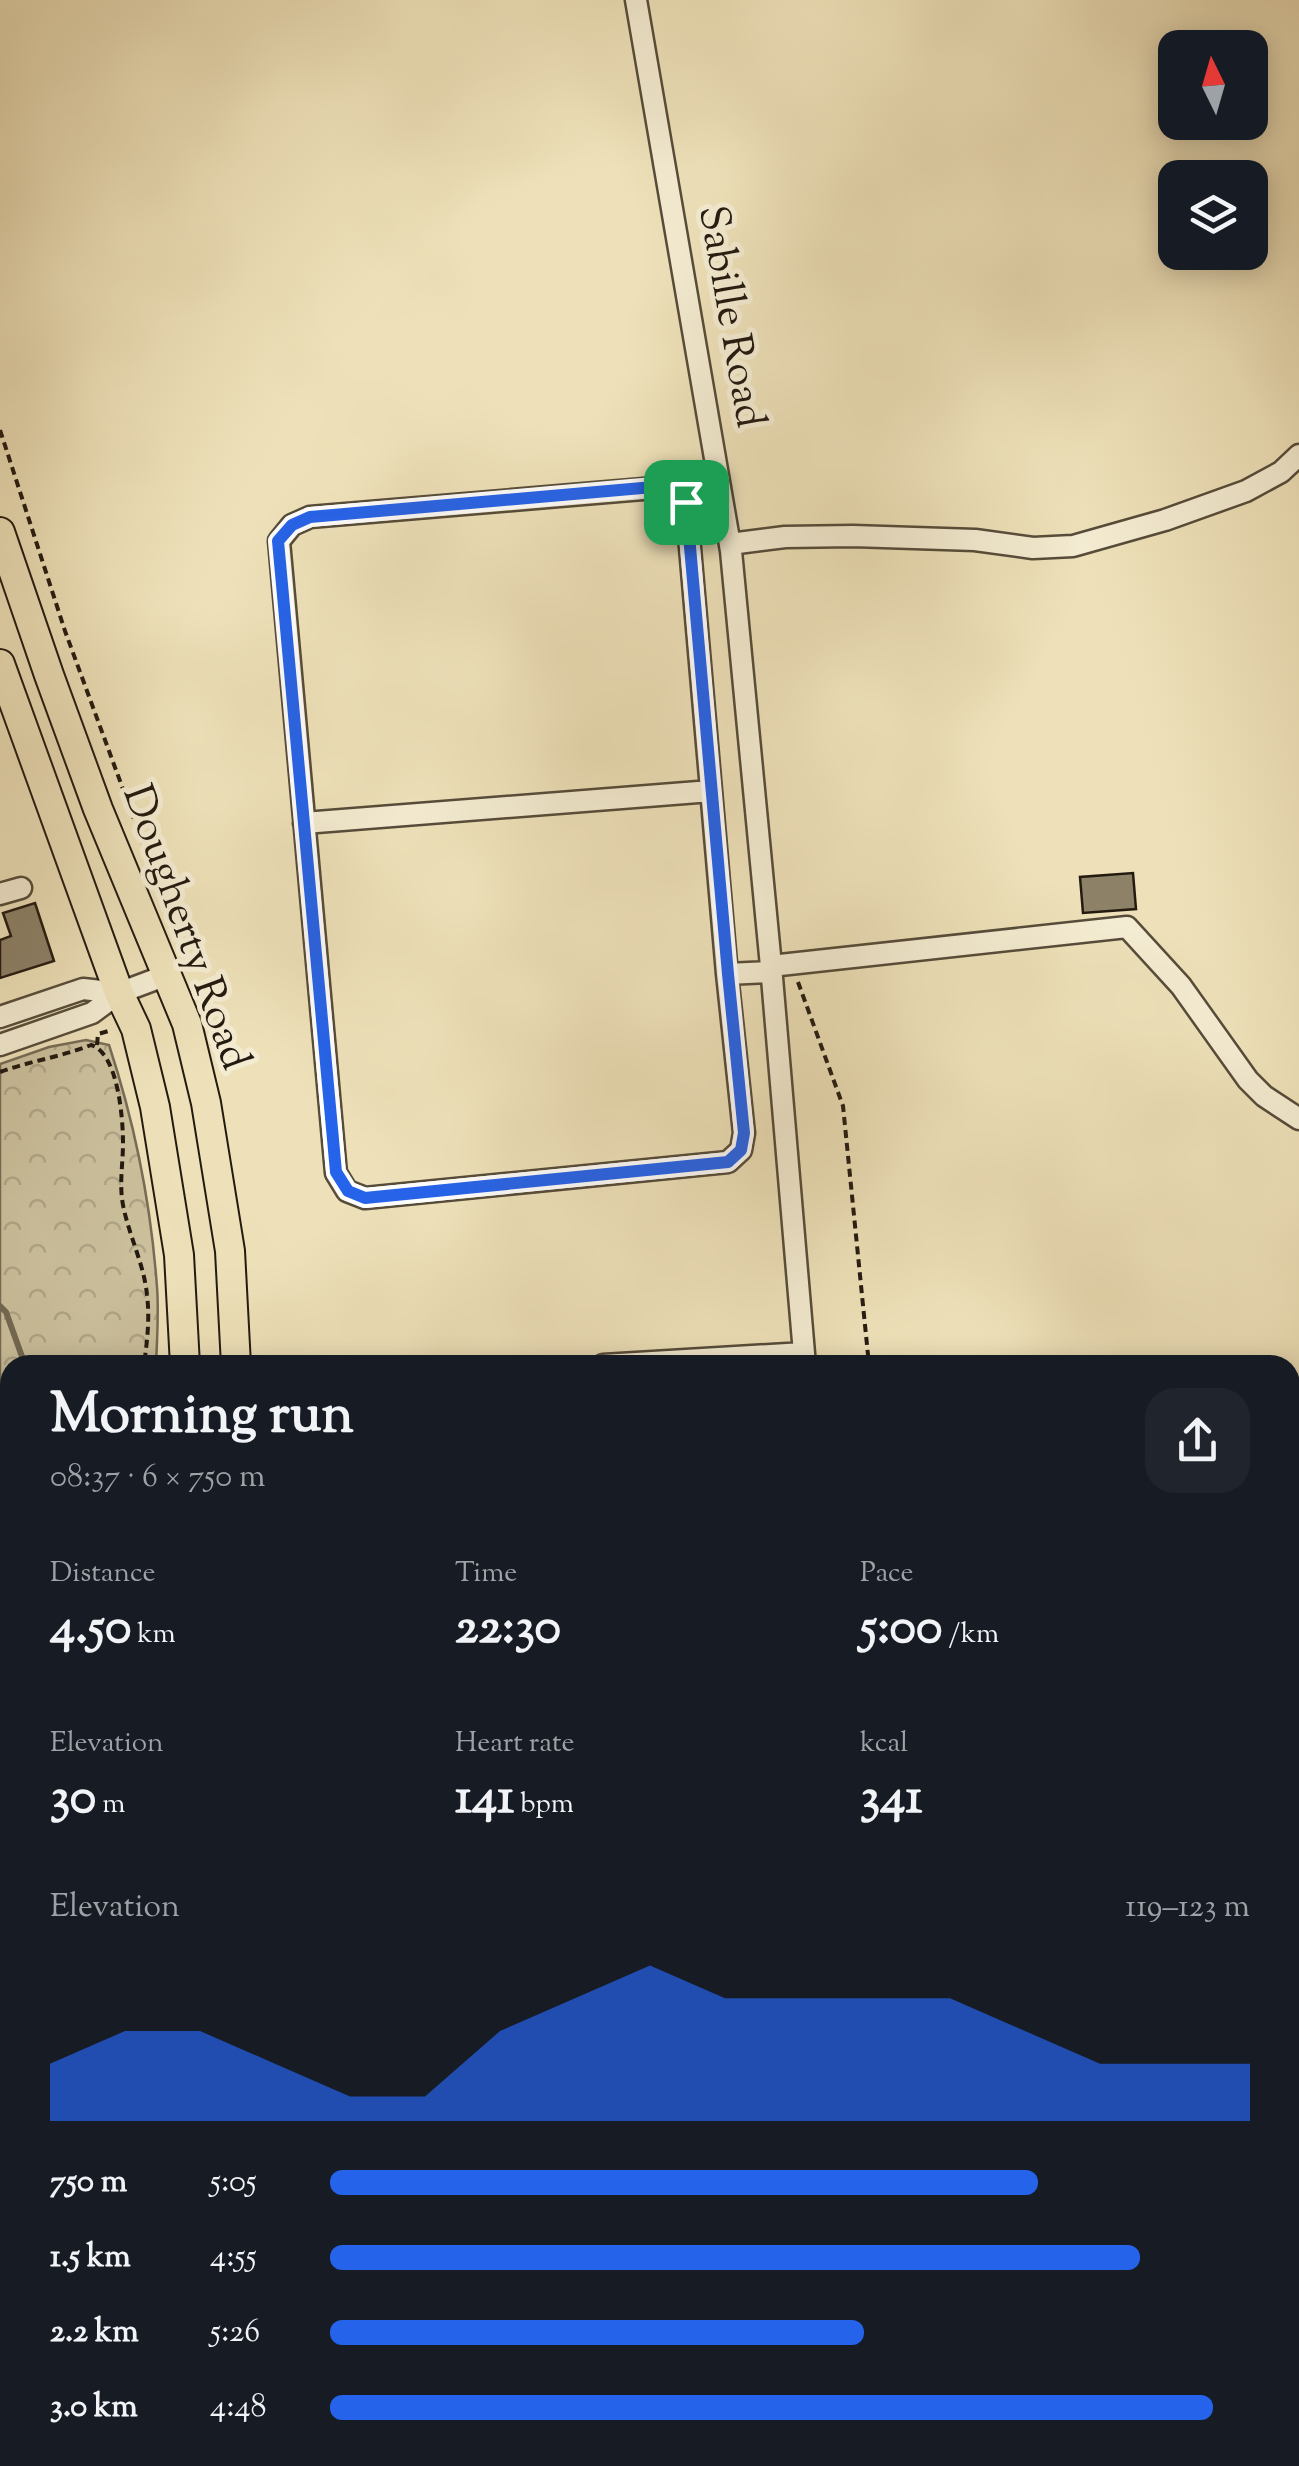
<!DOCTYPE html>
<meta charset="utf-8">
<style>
body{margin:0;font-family:"Sorts Mill Goudy",serif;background:#20242c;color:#f1f3f6;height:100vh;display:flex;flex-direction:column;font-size:38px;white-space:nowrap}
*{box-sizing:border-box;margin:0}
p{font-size:32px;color:#9ea1a6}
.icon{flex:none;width:55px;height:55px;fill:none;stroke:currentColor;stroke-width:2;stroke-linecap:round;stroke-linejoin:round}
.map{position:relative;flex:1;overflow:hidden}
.panel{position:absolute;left:0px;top:1355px;width:1300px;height:1112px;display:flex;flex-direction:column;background:#171b24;border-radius:30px 30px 0 0;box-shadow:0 5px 25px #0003}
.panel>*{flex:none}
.needle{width:65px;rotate:355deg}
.controls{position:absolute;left:1158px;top:30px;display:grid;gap:20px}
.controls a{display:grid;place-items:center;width:110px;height:110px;border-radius:20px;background:#171b24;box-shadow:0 5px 25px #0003;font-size:50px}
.pin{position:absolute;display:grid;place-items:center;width:85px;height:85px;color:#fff;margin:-42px;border-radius:20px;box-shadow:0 5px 15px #0006}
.round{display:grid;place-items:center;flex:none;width:105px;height:105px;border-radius:30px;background:#20242c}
.head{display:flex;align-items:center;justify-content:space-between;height:170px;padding:0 50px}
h1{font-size:55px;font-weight:800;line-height:75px}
.metrics{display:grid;grid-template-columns:repeat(3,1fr);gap:15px;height:170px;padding:10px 50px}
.metrics div{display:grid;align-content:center}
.metrics b{font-size:50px;font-weight:800}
.metrics small{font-size:28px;font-weight:400}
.metrics p{font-size:28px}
.chart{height:280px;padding:20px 50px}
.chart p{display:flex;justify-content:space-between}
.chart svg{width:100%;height:180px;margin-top:10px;fill:#2563eb;opacity:.7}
ul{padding:0 50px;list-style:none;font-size:32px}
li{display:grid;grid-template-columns:160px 120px 1fr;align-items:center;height:75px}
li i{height:25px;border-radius:12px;background:#2563eb}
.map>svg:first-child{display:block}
.park{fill:url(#park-crowns);stroke:#776c56;stroke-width:2.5}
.pitch{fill:#cbbf9c;stroke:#776c56;stroke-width:2.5}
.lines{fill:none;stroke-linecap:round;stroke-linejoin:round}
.stream{stroke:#736953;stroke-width:6}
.building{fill:#8d8168;stroke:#231a10;stroke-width:2.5}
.minor-casing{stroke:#564c3a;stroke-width:25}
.major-casing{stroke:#231a10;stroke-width:32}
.path{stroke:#231a10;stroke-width:4;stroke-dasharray:8 5;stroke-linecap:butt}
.minor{stroke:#f4ecd2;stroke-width:20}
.major{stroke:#eee1b9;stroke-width:28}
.route-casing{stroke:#fff;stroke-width:20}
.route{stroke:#2563eb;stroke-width:12}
.labels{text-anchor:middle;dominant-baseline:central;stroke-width:10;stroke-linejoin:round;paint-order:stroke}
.street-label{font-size:42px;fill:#231a10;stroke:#f4ecd2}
</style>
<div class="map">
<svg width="1299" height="2466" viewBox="0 0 1299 2466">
<defs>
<pattern id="park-crowns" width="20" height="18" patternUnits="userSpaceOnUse" patternTransform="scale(2.5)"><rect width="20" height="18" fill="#cbbf9c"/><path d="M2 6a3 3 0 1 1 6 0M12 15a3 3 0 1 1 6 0" fill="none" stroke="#aea485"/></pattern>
</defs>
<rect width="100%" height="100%" fill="#eee1b9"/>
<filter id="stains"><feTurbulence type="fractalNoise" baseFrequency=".002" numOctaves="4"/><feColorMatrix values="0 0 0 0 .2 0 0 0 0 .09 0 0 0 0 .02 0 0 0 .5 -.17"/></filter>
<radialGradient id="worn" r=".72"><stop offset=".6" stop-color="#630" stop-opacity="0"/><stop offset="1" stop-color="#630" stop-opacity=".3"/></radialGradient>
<!-- park -->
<path class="park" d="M86,1040l23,5c26,79 42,160 48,242 2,26 0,52 -1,78h-146v147l-10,5v-453l49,-17z"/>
<!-- pitch -->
<path class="pitch" d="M1299,2187v279h-224v-8h215v-269z"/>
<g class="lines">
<!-- stream -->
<path class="stream" d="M0,1306l6,6 19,53
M0,1437l10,-10"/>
</g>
<!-- building -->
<path class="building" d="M1133,873l3,36 -53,4 -3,-36z
M35,903l19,58 -54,17v-38l11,-4 -8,-23z"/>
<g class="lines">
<defs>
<path id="minor" d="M636,0l95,551 40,415 34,399
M730,544l55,-7 68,-1 122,4 58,8 40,-2 92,-26 81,-29 35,-19 18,-17
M304,823l407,-32
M0,894l21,-6
M771,966l356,-39 54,59 67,94 16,16 35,23
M727,974l17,159 -3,17 -13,12 -363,36 -18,-7 -11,-18 -57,-632 13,-16 18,-8 369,-31 7,16 41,472 44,-2
M0,1017l83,-28 36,4
M0,1045l92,-32 27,-20 48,-18
M603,1365l201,-12
M0,1527l10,-6
M0,1763l10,4
M0,1967h10
M1290,2038l9,1
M0,2144l10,-137
M394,2458v8
M886,2458l1,8
M709,2466l63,-5 -1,-3"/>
<path id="major" d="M0,532l49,143 49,134 89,215 19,79 24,148 6,114
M0,664l119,329 17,36 19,78 24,148 6,110
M105,2458l1,8
M143,2458l1,8"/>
</defs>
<!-- minor casing -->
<use href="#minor" class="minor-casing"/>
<!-- major casing -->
<use href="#major" class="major-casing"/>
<!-- path -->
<path class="path" d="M0,430l65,201 106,289
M798,982l45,124 26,259
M97,1045l1,-11 14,-4
M0,1072c30,-11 61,-15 91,-27 27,8 32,73 32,98 0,21 -4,41 0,62 6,31 21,59 24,90 3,24 0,47 -3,70
M1290,1587h9
M173,2458l1,8"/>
<!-- minor -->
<use href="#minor" class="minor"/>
<!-- major -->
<use href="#major" class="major"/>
</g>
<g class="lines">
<defs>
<path id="route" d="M665,486h15l6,16 42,472 16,159 -3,17 -13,12 -363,36 -17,-7 -12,-19 -58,-631 14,-16 18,-8z"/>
</defs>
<!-- route casing -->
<use href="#route" class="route-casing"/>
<!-- route -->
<use href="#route" class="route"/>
</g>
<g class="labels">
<!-- street labels -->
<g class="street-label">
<text transform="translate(729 317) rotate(80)">Sabille Road</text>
<text transform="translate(184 928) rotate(70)">Dougherty Road</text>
</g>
</g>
<rect width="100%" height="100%" filter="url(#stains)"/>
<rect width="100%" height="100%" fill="url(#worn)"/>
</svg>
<div class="controls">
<a><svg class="needle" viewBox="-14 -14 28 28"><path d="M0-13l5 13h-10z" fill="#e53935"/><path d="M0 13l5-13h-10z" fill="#9ea1a6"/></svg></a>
<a><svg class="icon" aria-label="layers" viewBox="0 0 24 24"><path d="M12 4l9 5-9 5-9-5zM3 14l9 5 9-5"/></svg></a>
</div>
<div class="pin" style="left:686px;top:502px;background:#1e9e55"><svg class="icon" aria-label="arrive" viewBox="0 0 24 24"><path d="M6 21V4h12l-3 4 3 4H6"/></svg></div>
<section class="panel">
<div class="head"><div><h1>Morning run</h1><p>08:37 · 6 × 750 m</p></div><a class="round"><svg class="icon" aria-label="share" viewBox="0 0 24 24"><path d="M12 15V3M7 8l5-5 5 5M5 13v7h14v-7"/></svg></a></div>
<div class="metrics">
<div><p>Distance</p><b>4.50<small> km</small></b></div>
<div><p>Time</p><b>22:30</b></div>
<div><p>Pace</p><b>5:00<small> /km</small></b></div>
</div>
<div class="metrics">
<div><p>Elevation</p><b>30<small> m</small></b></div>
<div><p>Heart rate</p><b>141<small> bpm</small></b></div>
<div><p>kcal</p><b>341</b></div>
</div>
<div class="chart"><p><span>Elevation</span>119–123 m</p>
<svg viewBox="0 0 160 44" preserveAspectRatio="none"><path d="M0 44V30L10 22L20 22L30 30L40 38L50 38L60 22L70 14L80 6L90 14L100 14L110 14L120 14L130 22L140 30L150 30L160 30V44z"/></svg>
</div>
<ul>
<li><b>750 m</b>5:05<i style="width:77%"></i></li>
<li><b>1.5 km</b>4:55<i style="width:88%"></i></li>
<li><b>2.2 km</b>5:26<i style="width:58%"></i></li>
<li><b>3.0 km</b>4:48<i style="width:96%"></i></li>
</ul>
</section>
</div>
